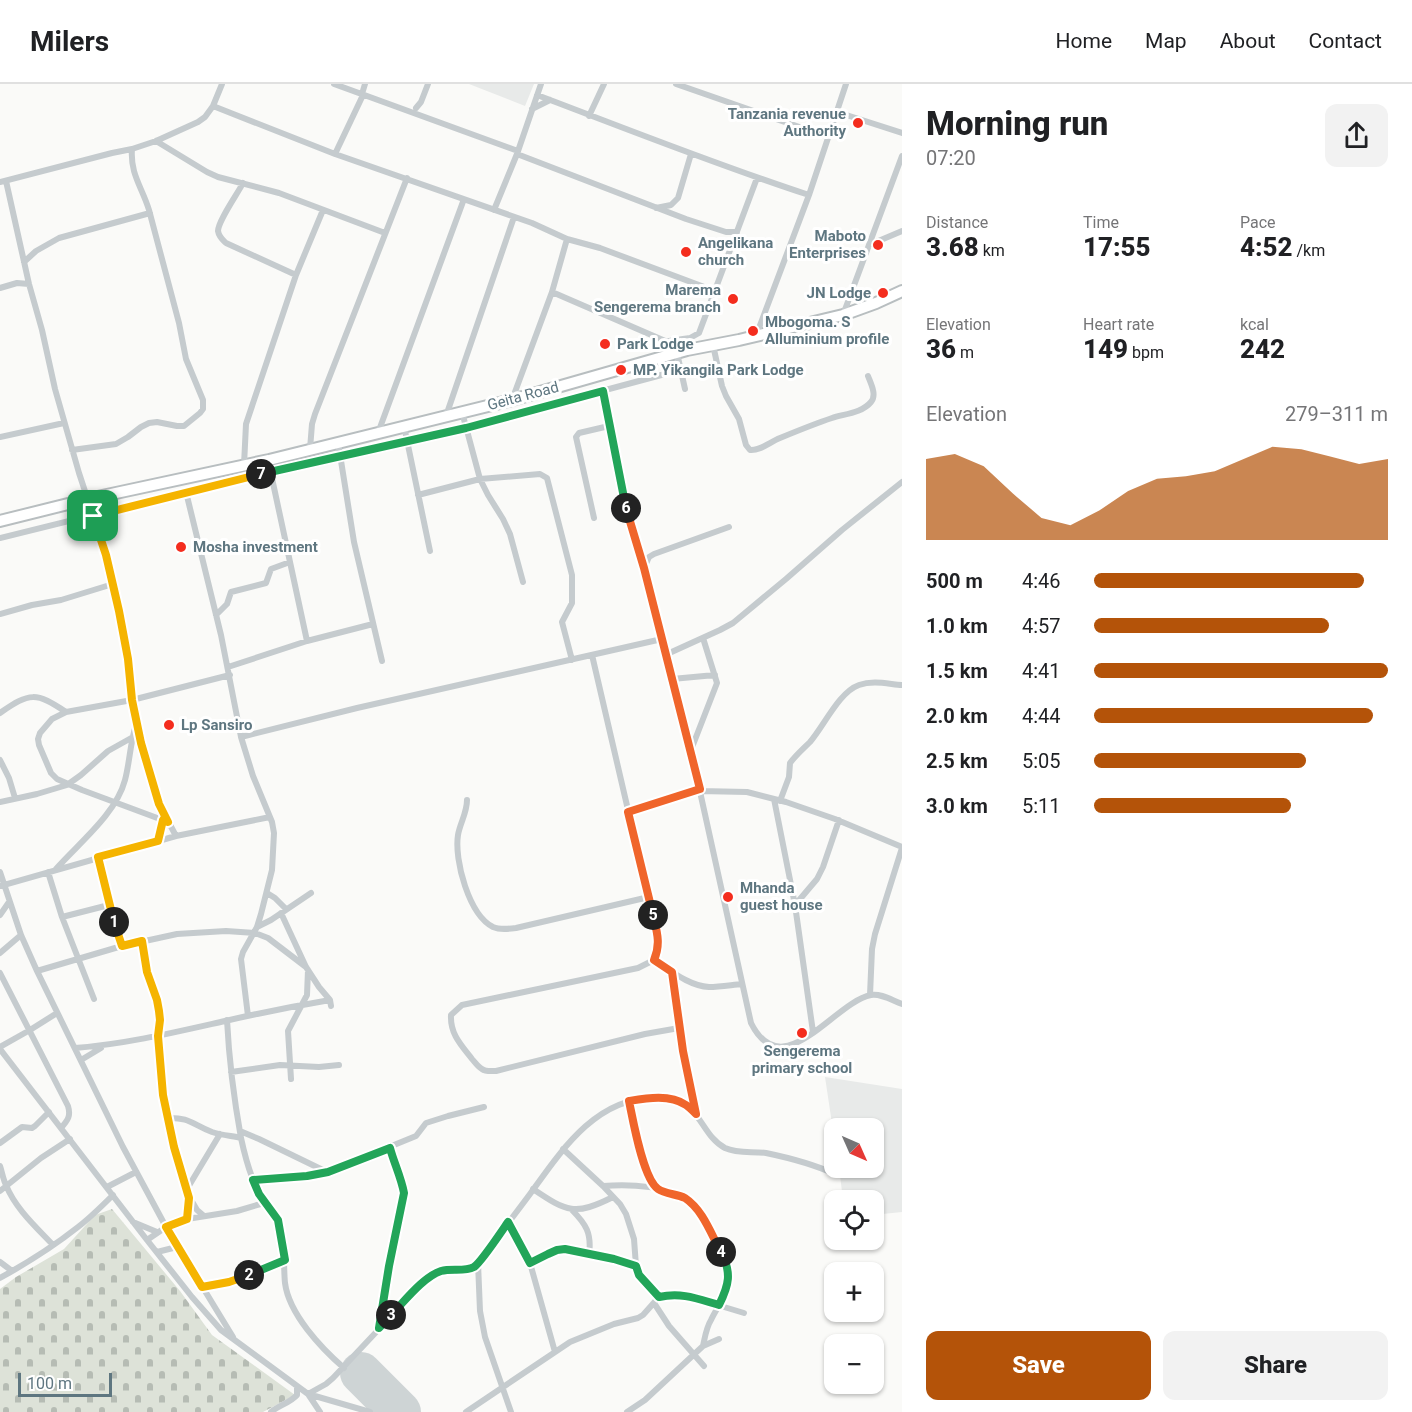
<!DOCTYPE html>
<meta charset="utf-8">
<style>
body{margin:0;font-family:Roboto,sans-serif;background:#f2f2f2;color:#202124;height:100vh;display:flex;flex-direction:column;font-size:22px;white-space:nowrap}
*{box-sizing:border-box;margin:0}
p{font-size:20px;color:#757577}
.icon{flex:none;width:33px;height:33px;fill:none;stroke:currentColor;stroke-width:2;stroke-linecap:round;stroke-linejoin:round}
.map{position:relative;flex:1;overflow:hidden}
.panel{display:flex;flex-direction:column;background:#fff;width:510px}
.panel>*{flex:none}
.needle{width:39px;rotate:135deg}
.tools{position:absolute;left:824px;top:1034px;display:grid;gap:12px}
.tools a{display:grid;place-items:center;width:60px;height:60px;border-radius:12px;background:#fff;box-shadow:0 2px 4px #0004;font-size:30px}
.scale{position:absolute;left:18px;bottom:15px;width:94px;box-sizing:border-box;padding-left:6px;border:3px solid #5e7680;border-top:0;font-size:16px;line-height:21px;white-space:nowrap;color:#5e7680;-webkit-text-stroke:4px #fff;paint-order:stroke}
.pin{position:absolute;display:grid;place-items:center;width:51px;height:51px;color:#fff;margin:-26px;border-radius:12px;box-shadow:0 3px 9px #0006}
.km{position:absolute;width:30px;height:30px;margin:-15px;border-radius:50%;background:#222;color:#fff;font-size:16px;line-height:30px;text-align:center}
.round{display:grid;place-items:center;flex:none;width:63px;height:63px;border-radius:12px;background:#f2f2f2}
.head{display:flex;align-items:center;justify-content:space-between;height:102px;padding:0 24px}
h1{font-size:33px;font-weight:800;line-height:45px}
.metrics{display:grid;grid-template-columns:repeat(3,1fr);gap:9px;height:102px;padding:6px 24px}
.metrics div{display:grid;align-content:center}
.metrics b{font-size:26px;font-weight:800}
.metrics small{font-size:16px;font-weight:400}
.metrics p{font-size:16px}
.chart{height:168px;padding:12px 24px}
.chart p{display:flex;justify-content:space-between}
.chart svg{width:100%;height:108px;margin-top:6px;fill:#b45309;opacity:.7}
.primary-button{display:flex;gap:12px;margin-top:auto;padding:12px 24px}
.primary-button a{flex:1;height:69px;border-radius:12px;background:#b45309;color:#fff;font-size:24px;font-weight:800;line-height:69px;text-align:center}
.primary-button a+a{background:#f2f2f2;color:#202124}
ul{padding:0 24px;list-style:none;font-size:20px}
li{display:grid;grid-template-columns:96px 72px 1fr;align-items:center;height:45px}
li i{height:15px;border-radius:8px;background:#b45309}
header{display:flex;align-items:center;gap:36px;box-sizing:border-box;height:84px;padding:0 30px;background:#fff;border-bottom:2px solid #e0e0e0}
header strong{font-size:28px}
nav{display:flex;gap:33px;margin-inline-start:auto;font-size:21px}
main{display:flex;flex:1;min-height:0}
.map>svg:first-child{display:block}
.built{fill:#e8eae9}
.cemetery{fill:url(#cemetery-stones)}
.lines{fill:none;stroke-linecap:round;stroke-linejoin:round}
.runway{stroke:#ced4d5;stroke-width:42}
.trunk-casing{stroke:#b8bec0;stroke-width:14}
.minor{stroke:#c5cbce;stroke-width:6}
.trunk{stroke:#fff;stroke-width:10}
.split-1-casing{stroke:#fff;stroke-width:12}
.split-2-casing{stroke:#fff;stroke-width:12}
.split-3-casing{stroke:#fff;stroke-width:12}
.split-4-casing{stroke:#fff;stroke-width:12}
.split-5-casing{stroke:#fff;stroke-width:12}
.split-6-casing{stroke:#fff;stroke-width:12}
.split-7-casing{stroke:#fff;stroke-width:12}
.split-8-casing{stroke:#fff;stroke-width:12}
.split-1{stroke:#f5b400;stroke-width:8}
.split-2{stroke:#f5b400;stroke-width:8}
.split-3{stroke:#22a559;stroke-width:8}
.split-4{stroke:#22a559;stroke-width:8}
.split-5{stroke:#f0652b;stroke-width:8}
.split-6{stroke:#f0652b;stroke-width:8}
.split-7{stroke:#22a559;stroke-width:8}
.split-8{stroke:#f5b400;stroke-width:8}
.poi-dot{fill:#f42d1e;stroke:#fff;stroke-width:2}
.labels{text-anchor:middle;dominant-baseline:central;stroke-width:6;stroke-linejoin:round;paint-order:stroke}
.poi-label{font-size:15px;font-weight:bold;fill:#5e7680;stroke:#fff;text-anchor:start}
.street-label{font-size:15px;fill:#5e7680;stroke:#fff}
</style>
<header>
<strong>Milers</strong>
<nav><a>Home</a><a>Map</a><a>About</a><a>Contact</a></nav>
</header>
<main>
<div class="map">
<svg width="902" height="1328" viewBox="0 0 902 1328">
<defs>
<pattern id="cemetery-stones" width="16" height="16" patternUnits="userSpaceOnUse" patternTransform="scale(1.5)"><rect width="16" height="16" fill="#dde2d8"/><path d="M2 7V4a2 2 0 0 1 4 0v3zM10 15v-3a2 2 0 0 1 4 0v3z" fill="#b6bcb4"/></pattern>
</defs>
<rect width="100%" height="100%" fill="#fafaf8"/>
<!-- built -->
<path class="built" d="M469,0h65l-9,22z
M825,993l77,12v123l-29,3v-15h-30l-4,-33h34v-39h-39v9z
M360,1274l54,54h-19l-46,-45z"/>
<!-- cemetery -->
<path class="cemetery" d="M112,1125l68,82 32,44 83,60 -32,17h-263v-123l16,-12 48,-28 31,-34z"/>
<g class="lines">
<!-- runway -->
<path class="runway" d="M361,1289l39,39"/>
<defs>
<path id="trunk" d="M0,437l88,-22 181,-39 243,-60 175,-50 52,-10 104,-25 33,-12 26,-12"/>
</defs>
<!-- trunk casing -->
<use href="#trunk" class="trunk-casing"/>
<!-- minor -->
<path class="minor" d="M334,0l184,67
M676,0l152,53
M362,10l3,-10
M537,11c90,34 180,70 272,100
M213,22l122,48 197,69 35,16 33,9 115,43
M416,24l5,-6 7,-18
M532,25l18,-9
M837,28l65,21
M589,32l15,-32
M156,57l51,31 11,5 61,16 106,40
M335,70l28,-59
M517,70l169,65 40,13h11
M6,97l23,103 13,46 13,59 24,84 27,82 7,29 15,75 4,41 9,43 18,61 17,32
M0,98l112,-29 20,-4 24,-8 42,-19 7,-5 8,-11 9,-22
M243,99c-5,10 -25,38 -25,48 1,6 4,8 8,12l70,32
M656,124l15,-3 7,-7 13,-44
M494,126l23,-56 24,-70
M869,161l33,-14
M24,178l12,-11 23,-13 91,-25
M0,204l17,-5 12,1
M552,208l134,58
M843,231l59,-159
M756,252l53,-141 37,-111
M669,257l21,-3 9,-5 58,-155
M713,261l9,41 4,10 13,23 7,26 4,5c10,1 20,-8 30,-12 17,-7 34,-14 52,-20 12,-4 30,-5 39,-16 6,-7 0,-18 -3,-26
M677,269l8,36
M603,307l21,108 20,69 51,201 56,254c32,64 83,-21 120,-28 10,-2 22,6 31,9
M512,316l40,-108 15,-53
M462,328l18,67 8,16 15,24 7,15 13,48
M446,332l68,-199
M404,342l26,125
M378,349l86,-234
M0,353l64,-14
M338,358l16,100 28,119
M310,365l2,-25 3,-10 92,-236
M72,366l44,-6 12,-7 13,-10 8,-4 8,-1 20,4h7l16,-13 3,-4v-9l-17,-41 -7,-36 -30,-113c-7,-23 -19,-36 -17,-61
M244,381l2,-41 50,-149 27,-65
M270,385l37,172
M186,408l35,143 20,102 12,39 19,46 2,11 -2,37 -11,44 -4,13 -14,25 -2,7 7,57
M418,411l62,-16 60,-5 7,4 25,97v28l-10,19 10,38
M594,434l-18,-81 3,-4 30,-7
M0,454l271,-67 196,-44 213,-57
M644,484l5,-11 5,-3 75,-27
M0,530l32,-9 29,-5 52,-16
M216,531l11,-11 4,-12 35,-9 5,-14 19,-7
M592,571l66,284v12l-4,9 -16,8 -176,37 -11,10c-1,19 10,30 21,44 3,3 6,8 10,10 4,3 9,2 14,2l149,-37 34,-6
M665,571l55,-25 13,-7 53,-44 56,-49 60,-48
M228,583l79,-26 66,-17
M672,595l43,-4
M0,629c30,-21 36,-21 66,-1
M241,653l116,-29 305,-69
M691,666l26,-67 -14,-45
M0,676l9,18 6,20
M700,707l47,1 39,10 49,17 67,28
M774,715l21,106 18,127
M467,716c0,13 -7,23 -9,35 -4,25 11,80 35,92 7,3 15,2 23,1l133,-31
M780,717l9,-24 1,-14c6,-8 13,-14 20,-21 14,-16 29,-50 49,-57 14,-5 29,-1 43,0
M0,718l37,-8 30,-9 14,-10 27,-24 25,-14
M628,728l72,-23
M168,738l-86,-32 -25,-11 -6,-6 -12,-28 -1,-6 2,-6 12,-14 14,-7 66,-12 98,-25
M158,757l5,-20
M98,773l11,48 13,41
M56,785c23,-26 60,-55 69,-89 5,-19 5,-37 11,-55
M0,788l21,63 16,36 86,176 43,80 67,110
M48,788l14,45 32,82
M0,802l176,-50 94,-19
M267,809l8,5 11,11
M795,821l22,-26 6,-12 16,-47
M281,829l25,54 13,20 11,13 1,6
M0,831l9,-13
M62,833l47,-12
M257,843l14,-7 40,-27
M142,857l5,31 10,28 2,11 1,9 -2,16 5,59 11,52 15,51 -2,21
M0,869l21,-18
M654,876c16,10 35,26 55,27 11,0 22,-2 33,-3
M37,887l85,-25 55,-12 49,-3 29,2 13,5 38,29
M672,888l11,79 13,62
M0,889l68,133c3,10 0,14 -7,22
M870,911l2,-46 3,-15 27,-86
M227,936c2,40 7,79 14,118 3,14 6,26 11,39 3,9 7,17 12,25 4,6 11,11 14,18 8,18 5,44 7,63 4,31 36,65 59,85
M0,963l30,-17 27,-17
M75,964c51,-4 101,-16 150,-27 35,-8 70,-15 105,-21
M0,965l147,191 45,57 29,33 87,64 62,18
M81,976l20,-12
M231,988l49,-7 39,2 20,-2
M291,995l-3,-48 19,-36 1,-25
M629,1017c7,31 11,62 29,88
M167,1034c23,-1 26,7 45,14 9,3 20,4 29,6
M240,1047l19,8 68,33
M0,1059l22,-16 10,1 3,-2 14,-14
M563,1065l40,37 17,18 6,10 8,25 2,27 3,9 20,22
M0,1082c2,6 3,13 6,19 9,23 30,42 47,60
M253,1096l54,-4 21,-4 88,-36 10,-13 22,-7 36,-9
M603,1102c26,-2 68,-1 89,18 11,11 17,25 24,39 7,14 15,27 11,44 -2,11 -11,22 -16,33 -5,8 -6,17 -8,26
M107,1103l29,-15
M187,1105l33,-55
M533,1105c34,23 42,27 80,8
M0,1107l41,-33 29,-19
M190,1114l7,12 7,6
M571,1125c15,15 21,24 18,46
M133,1138l24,10
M508,1138l22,41 25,89
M147,1156l19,-13 21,-8 50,-8 27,-8
M157,1168l20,-5
M0,1178l12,9
M478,1179l2,48 5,26 26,75
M530,1179l27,-13 8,-1 49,10 22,7
M0,1194c27,-15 54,-32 78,-51 13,-10 24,-21 35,-32
M202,1203c31,-5 54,-15 83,-27
M654,1219l15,23 35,40
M379,1243l10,-61 15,-73 -14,-46
M271,1328c8,-7 19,-9 26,-17v-9
M320,1328l-12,-18 18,-10 7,-6 78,-83 24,-21 9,-4 27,-2 7,-5c17,-23 35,-46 52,-69 31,-43 66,-97 125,-96 6,1 13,0 18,1 27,6 30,38 52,49 13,6 27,3 41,5 24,5 47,11 69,21
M466,1328l104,-70 44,-18 24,-6 5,-3 16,-18 20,-3 12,3 53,16
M627,1328l18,-12 58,-54 16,-7"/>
<!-- trunk -->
<use href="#trunk" class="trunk"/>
</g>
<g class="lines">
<defs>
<path id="split-1" d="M93,432l13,39 13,56 9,48 4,41 9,43 18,61 9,18 -5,-2 -5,21 -60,16 16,65"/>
<path id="split-2" d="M114,838l8,24 20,-5 5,31 10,28 2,11 1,9 -2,16 5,59 11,52 15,51 -2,21 -21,8 36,60 27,-5 20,-7"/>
<path id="split-3" d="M249,1191l36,-15 -7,-40 -19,-26 -6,-14 54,-4 21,-4 62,-24c4,15 11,29 14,45l-15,73 -10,62 12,-13"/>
<path id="split-4" d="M391,1231c13,-13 32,-38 50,-44 11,-3 23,1 33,-4 8,-6 27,-35 34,-45l22,41 18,-9 9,-4 8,-1 49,10 22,7 3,9 20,22c23,-5 39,2 60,8 10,-20 13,-32 2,-53"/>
<path id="split-5" d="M653,831c4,17 8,29 1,45l18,12 11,79 13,63c-3,-3 -7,-7 -10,-9 -16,-11 -39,-7 -57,-4 4,19 14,78 29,88 7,5 19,5 27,9 18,12 26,36 36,54"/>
<path id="split-6" d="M626,424l18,60 56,221 -72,23 25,103"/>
<path id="split-7" d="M261,390l205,-46 137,-37 23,117"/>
<path id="split-8" d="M93,432l168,-42"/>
</defs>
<!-- split-1 casing -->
<use href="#split-1" class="split-1-casing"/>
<!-- split-2 casing -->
<use href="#split-2" class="split-2-casing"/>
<!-- split-3 casing -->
<use href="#split-3" class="split-3-casing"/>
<!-- split-4 casing -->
<use href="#split-4" class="split-4-casing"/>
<!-- split-5 casing -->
<use href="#split-5" class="split-5-casing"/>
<!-- split-6 casing -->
<use href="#split-6" class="split-6-casing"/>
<!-- split-7 casing -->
<use href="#split-7" class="split-7-casing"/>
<!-- split-8 casing -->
<use href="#split-8" class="split-8-casing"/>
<!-- split-1 -->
<use href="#split-1" class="split-1"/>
<!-- split-2 -->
<use href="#split-2" class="split-2"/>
<!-- split-3 -->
<use href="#split-3" class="split-3"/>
<!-- split-4 -->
<use href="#split-4" class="split-4"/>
<!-- split-5 -->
<use href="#split-5" class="split-5"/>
<!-- split-6 -->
<use href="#split-6" class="split-6"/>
<!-- split-7 -->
<use href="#split-7" class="split-7"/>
<!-- split-8 -->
<use href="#split-8" class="split-8"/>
</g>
<!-- markers -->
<g class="poi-dot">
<circle cx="858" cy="39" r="6"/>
<circle cx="878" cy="161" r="6"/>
<circle cx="686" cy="168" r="6"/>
<circle cx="883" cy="209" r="6"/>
<circle cx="733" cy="215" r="6"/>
<circle cx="753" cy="247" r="6"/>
<circle cx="605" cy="260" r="6"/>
<circle cx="621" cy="286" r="6"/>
<circle cx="181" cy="463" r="6"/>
<circle cx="169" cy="641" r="6"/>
<circle cx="728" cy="813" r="6"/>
<circle cx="802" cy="949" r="6"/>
</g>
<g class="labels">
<!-- poi labels -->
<g class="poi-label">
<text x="846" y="30" text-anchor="end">Tanzania revenue<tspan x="846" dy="17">Authority</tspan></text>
<text x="866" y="152" text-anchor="end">Maboto<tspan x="866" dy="17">Enterprises</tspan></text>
<text x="698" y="159">Angelikana<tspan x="698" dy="17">church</tspan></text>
<text x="721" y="206" text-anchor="end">Marema<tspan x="721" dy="17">Sengerema branch</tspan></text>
<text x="871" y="209" text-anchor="end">JN Lodge</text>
<text x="765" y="238">Mbogoma. S<tspan x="765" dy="17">Alluminium profile</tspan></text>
<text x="617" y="260">Park Lodge</text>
<text x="633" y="286">MP. Yikangila Park Lodge</text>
<text x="193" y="463">Mosha investment</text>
<text x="181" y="641">Lp Sansiro</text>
<text x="740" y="804">Mhanda<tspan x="740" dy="17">guest house</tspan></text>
<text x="802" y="967" text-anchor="middle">Sengerema<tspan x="802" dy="17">primary school</tspan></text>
</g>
<!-- street labels -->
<g class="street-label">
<text transform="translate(523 312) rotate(-15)">Geita Road</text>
</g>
</g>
</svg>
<div class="tools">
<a><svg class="needle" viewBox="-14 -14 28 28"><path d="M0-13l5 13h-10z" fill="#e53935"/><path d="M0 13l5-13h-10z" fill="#757577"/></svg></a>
<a><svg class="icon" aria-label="locate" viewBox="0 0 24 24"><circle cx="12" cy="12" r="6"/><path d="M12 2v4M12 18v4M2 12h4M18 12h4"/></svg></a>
<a>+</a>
<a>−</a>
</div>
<div class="scale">100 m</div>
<div class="pin" style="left:93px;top:432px;background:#1e9e55"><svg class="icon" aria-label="arrive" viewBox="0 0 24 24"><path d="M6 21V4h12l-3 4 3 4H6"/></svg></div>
<b class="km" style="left:114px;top:838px">1</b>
<b class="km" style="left:249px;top:1191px">2</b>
<b class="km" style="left:391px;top:1231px">3</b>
<b class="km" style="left:721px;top:1168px">4</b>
<b class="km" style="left:653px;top:831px">5</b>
<b class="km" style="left:626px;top:424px">6</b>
<b class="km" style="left:261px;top:390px">7</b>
</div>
<section class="panel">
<div class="head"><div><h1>Morning run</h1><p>07:20</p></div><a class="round"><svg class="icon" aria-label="share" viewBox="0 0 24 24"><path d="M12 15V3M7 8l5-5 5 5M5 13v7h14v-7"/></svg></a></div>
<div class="metrics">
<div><p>Distance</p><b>3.68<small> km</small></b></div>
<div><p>Time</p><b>17:55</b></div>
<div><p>Pace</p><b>4:52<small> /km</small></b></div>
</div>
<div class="metrics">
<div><p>Elevation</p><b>36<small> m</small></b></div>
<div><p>Heart rate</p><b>149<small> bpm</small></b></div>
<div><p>kcal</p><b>242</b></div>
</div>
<div class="chart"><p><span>Elevation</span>279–311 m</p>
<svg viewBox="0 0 160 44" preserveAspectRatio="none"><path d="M0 44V11L10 9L20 14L30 25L40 35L50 38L60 32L70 24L80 19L90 18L100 16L110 11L120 6L130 7L140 10L150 13L160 11V44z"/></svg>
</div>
<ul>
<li><b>500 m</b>4:46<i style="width:92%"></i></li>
<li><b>1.0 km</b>4:57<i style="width:80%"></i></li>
<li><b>1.5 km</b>4:41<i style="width:100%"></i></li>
<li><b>2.0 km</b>4:44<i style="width:95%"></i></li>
<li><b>2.5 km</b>5:05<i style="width:72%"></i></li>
<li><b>3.0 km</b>5:11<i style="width:67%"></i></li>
</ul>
<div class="primary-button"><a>Save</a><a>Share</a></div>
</section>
</main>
